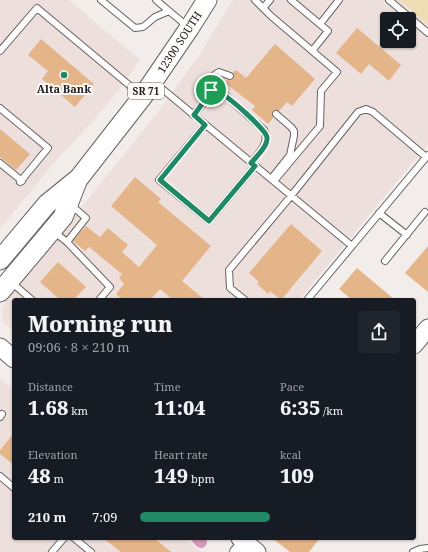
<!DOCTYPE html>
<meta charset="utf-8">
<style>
body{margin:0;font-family:"Noto Serif",serif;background:#20242c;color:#f1f3f6;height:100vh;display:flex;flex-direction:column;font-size:15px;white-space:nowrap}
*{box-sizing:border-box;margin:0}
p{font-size:13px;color:#9ea1a6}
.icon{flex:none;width:22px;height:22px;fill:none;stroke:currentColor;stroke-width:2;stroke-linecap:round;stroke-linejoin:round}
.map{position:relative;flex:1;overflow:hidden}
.panel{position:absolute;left:12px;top:298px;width:404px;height:242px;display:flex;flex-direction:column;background:#171b24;border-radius:4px;box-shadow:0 1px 3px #0004}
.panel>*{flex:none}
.controls{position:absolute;left:380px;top:12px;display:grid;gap:8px}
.controls a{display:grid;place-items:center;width:36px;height:36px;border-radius:4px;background:#171b24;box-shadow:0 1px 3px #0004;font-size:20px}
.pin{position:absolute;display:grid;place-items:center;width:34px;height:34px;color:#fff;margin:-17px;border:2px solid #fff;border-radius:50%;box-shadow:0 1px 4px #0007}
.round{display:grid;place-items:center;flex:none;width:42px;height:42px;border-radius:4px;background:#20242c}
.summary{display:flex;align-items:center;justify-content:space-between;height:68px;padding:0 16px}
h1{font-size:22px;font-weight:800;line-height:30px}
.figures{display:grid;grid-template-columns:repeat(3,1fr);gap:6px;height:68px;padding:4px 16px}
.figures div{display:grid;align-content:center}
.figures b{font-size:20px;font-weight:800}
.figures small{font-size:11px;font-weight:400}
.figures p{font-size:11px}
ul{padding:0 16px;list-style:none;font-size:13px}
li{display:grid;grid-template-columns:64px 48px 1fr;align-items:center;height:30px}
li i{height:10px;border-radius:5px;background:#208864}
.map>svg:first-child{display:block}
.built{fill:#eddfdb;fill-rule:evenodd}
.green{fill:#eeddb2}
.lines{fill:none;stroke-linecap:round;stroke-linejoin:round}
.canal{stroke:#d59ab8;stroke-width:12}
.building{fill:#e5b58a}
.lane-casing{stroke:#676361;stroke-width:8}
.street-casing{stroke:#676361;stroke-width:14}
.secondary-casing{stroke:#676361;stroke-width:19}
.primary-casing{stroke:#676361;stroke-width:21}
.lane{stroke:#fff;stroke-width:6}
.street{stroke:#fff;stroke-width:12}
.secondary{stroke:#fff;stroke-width:17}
.primary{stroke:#fff;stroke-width:19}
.route-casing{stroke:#fff;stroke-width:8}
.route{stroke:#208864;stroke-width:5}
.poi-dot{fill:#208864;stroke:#fffbf9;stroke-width:1.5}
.labels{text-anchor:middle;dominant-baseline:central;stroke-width:4;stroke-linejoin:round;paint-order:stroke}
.shield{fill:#fffbf9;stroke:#646261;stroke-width:1}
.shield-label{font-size:10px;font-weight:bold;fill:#222020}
.street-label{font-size:11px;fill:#222020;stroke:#fffbf9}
.poi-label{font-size:11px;font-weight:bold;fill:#222020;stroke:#fffbf9}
</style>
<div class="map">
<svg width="428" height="552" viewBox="0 0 428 552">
<rect width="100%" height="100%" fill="#f2edeb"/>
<!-- built -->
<path class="built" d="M0,0h69l71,60 -22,31 -28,33 -37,40 -53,65z
M233,0h171l24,20v124l-129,156h-285v32l-9,-8 -3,-7v-8l3,-7 153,-190 42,-58zM387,19h22v22h-22z
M0,379l14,11v148h171l16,14h-201z"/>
<!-- green -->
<path class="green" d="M400,0h28v24z"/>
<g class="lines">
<!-- canal -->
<path class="canal" d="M197,538l4,4"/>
</g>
<!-- building -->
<path class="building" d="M357,28l44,37 -12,16 -20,-17 -8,10 -25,-21z
M41,39l53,45 -19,23 -33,-28 6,-8 -20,-16z
M275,44l40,35 -23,27 -5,-4 -8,9 -3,-1 -3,1 -1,3 1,4 -5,6 -16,-14 3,-4 -30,-23 2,-3h3l3,-1 1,-3 -1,-4 3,-2 10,8z
M0,129l30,25 -14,16 -16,-13z
M135,177l26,22 -3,3 53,44 -29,35 23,19h-32l-13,-11 -10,11h-27l-7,-6 8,-10 -5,-6 3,-4 -33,-27 -4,4 -12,-10 13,-15 14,11 8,-9 20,17 -6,7 17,15 18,-22 -46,-39z
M291,224l31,27 -41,49 -11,-9 -2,3 -11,-10 2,-2 -10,-9z
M428,246v46l-23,-19z
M58,262l28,25 -13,13h-13l-20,-18z
M357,268l38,32h-43l-13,-11z
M14,433v32l-14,-11v-4z
M103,538h51l17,14h-50z
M272,538h48l-11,14h-19z"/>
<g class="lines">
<defs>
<path id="lane" d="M101,0l34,28 8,-1 12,-10 14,-6 18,15
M156,0l13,11
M255,0l16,16 66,56 -16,19 -1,35 -46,55
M291,0l37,31 -16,20
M389,0l39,33
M263,8l7,-8
M320,24l19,-24
M0,51l37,-43 104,87
M154,82l198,164 -45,54
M211,90l15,6 38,34c6,13 -5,23 -13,33
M0,108l48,40 -28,34
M193,115c6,-7 15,-15 18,-24 2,-10 -3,-13 8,-19l11,4
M205,125l-46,55 50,41 46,-55
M0,163l22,18
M271,179l19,-24 4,-19v-5l-3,-4 -15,-13
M379,213l28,22
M53,231l14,11 43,45 -11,13
M67,242l19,-24 -15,-13
M352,246l76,-91
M385,261l40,-49
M11,282l21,18
M245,300l-15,-12 -1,-18 62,-74 67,-84 8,-3 7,3 53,45
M0,417l2,-3
M0,476l14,12
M74,538l17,14
M52,552l12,-14
M413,552l7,-3 8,-1"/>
<path id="street" d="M236,552l9,-10"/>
<path id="secondary" d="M414,345l14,-17
M0,347l14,12
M240,538l17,14"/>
<path id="primary" d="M0,260l47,-56 32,-26 64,-82 47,-69 17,-27
M0,292l63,-75 15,-38"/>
</defs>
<!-- lane casing -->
<use href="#lane" class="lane-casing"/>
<!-- street casing -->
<use href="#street" class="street-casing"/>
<!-- secondary casing -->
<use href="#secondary" class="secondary-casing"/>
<!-- primary casing -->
<use href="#primary" class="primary-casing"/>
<!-- lane -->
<use href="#lane" class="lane"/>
<!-- street -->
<use href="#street" class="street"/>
<!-- secondary -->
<use href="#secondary" class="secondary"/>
<!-- primary -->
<use href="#primary" class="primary"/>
</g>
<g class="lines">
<defs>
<path id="route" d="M211,90c5,2 10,3 14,6 8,5 40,33 42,41 1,9 -10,19 -16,26l4,3 -46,55 -49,-41 45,-55 -11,-10 11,-15z"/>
</defs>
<!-- route casing -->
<use href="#route" class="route-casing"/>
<!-- route -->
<use href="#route" class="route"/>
</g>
<!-- markers -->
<circle class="poi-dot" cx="64" cy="75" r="4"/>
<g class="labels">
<!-- shield labels -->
<rect class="shield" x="128" y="83" width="36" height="16" rx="3"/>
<g class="shield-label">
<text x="146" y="91">SR 71</text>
</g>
<!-- street labels -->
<g class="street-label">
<text transform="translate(179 42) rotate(-57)">12300 SOUTH</text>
</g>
<!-- poi labels -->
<g class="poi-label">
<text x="64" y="88">Alta Bank</text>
</g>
</g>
</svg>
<div class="controls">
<a><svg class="icon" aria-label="locate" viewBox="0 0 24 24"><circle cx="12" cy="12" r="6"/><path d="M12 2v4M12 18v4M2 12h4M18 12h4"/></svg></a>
</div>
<div class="pin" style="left:211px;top:90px;background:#1e9e55"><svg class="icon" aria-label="arrive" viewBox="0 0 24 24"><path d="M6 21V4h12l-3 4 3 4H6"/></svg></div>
<section class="panel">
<div class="summary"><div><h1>Morning run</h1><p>09:06 · 8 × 210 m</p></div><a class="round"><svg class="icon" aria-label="share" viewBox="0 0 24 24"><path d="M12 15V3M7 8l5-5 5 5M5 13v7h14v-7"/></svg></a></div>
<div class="figures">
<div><p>Distance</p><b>1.68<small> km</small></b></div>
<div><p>Time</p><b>11:04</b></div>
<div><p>Pace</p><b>6:35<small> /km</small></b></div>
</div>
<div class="figures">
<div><p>Elevation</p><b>48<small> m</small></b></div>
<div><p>Heart rate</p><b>149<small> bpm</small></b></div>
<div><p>kcal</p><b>109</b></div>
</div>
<ul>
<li><b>210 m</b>7:09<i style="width:50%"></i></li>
</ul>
</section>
</div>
